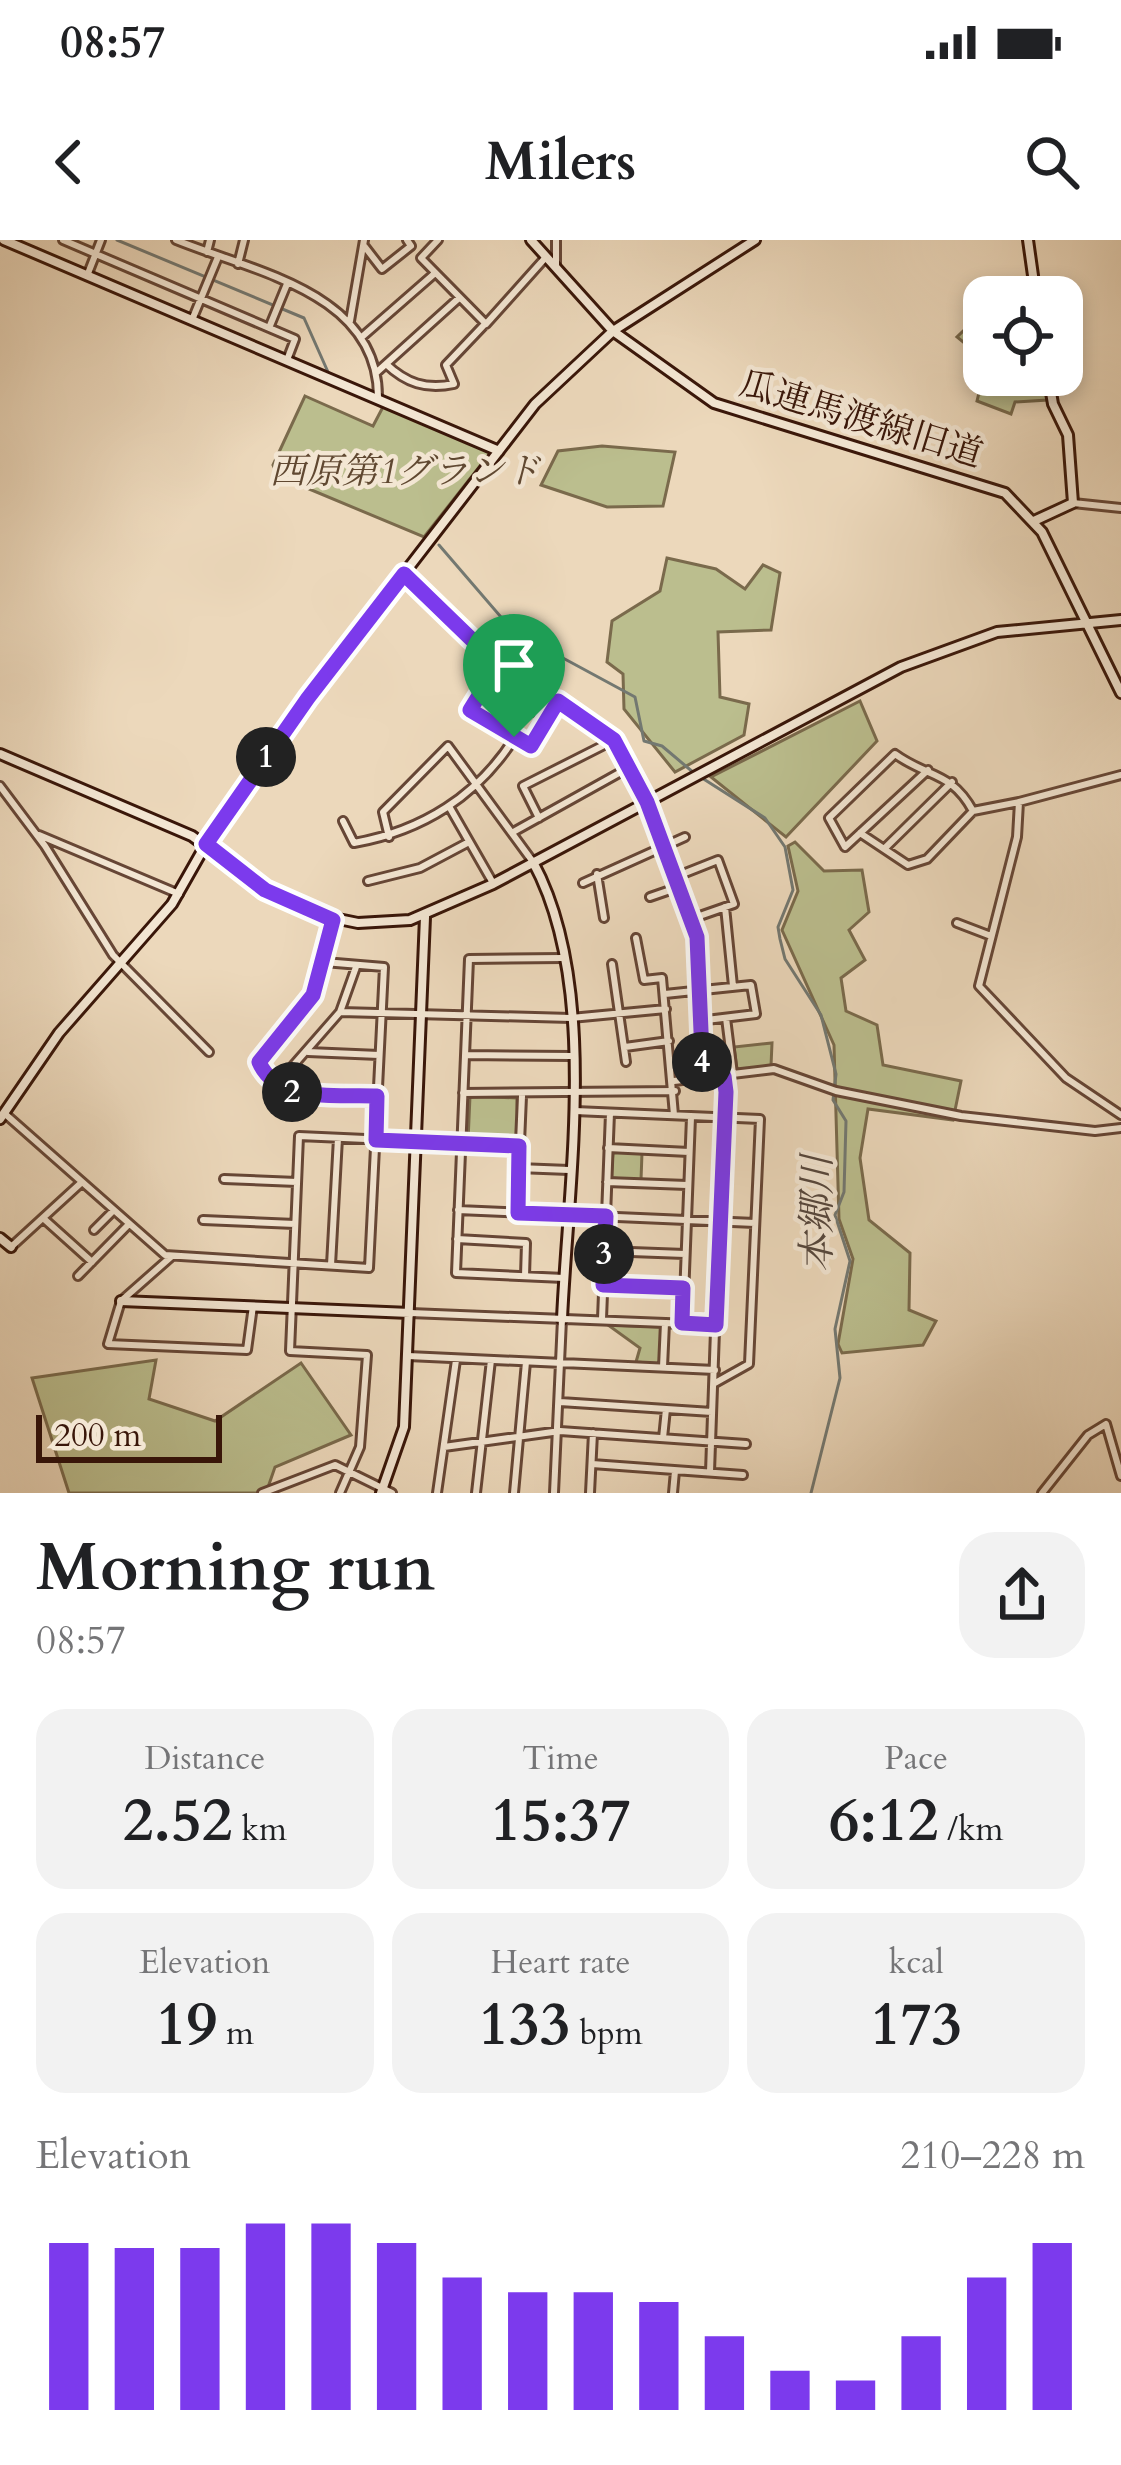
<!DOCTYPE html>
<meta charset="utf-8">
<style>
body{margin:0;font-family:Cardo,"Noto Serif JP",serif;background:#f2f2f2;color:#202124;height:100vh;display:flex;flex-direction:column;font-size:45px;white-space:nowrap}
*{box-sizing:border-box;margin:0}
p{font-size:39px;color:#757577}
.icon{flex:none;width:66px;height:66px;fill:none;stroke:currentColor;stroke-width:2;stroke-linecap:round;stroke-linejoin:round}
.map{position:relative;height:1253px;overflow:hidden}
.panel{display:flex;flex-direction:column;background:#fff;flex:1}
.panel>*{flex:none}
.buttons{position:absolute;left:963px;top:36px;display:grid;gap:24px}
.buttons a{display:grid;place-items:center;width:120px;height:120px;border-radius:24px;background:#fff;box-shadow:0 6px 18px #0003;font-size:60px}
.scale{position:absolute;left:36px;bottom:30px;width:186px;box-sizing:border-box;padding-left:12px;border:6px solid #391609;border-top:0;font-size:33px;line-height:42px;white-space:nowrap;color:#391609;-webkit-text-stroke:9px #f3e6d3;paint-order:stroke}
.pin{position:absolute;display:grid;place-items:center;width:102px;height:102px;color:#fff;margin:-123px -51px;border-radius:50% 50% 50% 0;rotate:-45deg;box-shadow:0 0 12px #0007}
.pin .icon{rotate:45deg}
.km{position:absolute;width:60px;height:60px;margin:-30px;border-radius:50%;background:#222;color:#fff;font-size:33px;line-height:60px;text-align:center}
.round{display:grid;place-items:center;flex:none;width:126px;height:126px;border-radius:36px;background:#f2f2f2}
.headline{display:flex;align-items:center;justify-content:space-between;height:204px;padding:0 36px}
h1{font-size:66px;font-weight:800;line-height:90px}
.stats{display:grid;grid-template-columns:repeat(3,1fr);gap:18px;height:204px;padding:12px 36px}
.stats div{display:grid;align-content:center;border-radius:30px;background:#f2f2f2;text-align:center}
.stats b{font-size:60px;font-weight:800}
.stats small{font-size:33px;font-weight:400}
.stats p{font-size:33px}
.chart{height:336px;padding:24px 36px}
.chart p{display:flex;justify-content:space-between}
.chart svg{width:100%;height:216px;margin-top:12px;stroke:#7c3aed;stroke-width:6}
.status{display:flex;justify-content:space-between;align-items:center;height:84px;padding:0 60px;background:#fff;direction:ltr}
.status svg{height:33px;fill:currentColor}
header{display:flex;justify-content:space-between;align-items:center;height:156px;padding:0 36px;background:#fff;font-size:54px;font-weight:800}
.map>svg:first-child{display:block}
.green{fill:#bbbe8e;stroke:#7a6a4c;stroke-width:3}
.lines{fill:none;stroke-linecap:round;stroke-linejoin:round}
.stream{stroke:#737871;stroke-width:3}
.street-casing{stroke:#664636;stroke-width:12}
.secondary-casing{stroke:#391609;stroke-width:14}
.street{stroke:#f3e6d3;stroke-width:6}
.secondary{stroke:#f3e6d3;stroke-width:8}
.route-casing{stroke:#fff;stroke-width:24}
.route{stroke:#7c3aed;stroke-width:15}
.labels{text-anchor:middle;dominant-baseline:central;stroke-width:9;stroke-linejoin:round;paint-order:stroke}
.street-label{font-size:36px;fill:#391609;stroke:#f3e6d3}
.park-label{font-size:36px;font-style:italic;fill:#604831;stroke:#f3e6d3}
.water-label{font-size:39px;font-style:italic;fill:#56473d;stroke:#f3e6d3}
</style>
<div class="status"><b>08:57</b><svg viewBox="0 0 49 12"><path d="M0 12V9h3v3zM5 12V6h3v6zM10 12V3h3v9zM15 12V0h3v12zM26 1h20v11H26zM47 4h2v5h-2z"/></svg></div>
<header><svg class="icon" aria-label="back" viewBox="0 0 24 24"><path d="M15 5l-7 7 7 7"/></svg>Milers<svg class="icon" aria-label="search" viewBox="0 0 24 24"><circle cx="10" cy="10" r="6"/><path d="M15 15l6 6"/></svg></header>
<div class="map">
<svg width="1121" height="1253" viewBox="0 0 1121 1253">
<rect width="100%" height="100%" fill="#ecd8bb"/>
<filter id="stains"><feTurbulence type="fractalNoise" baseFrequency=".00167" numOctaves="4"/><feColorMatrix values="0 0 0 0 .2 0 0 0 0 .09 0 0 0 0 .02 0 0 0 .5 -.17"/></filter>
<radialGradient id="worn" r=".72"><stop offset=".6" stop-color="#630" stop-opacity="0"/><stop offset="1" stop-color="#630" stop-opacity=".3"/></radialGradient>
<!-- green -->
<path class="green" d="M984,71v48l-27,-22z
M984,132l59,3 4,25 -32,2 -4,12 -34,-13z
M305,156l68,30 11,-21 107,47 -67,85 -146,-61 -5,-11z
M602,206l73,6 -12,54 -56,1 -66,-22 17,-34z
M667,318l49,11 29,20 18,-24 17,8 -9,57 -53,2 2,65 29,7 -5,31 -69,37 -51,-63 -1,-35 -16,-12 5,-41 48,-30z
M860,461l17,40 -91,96 -75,-60z
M795,602l29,29 38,-1 7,42 -20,18 16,30 -24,18 5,33 31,14 6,40 78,16 -8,39 -85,-11 -8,49 9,62 41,33 -1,57 27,11 -13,24 -81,8 -4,-9 15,-85 -14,-40 -5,-174 -52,-115 16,-39 -10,-45z
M772,803l-1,23 -34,4 -3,-23z
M470,856l47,2 1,43h-50z
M613,912l29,1 -1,27 -30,-2z
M608,1085l54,2v37l-26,-2 4,-14z
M156,1120l-7,39 66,22 86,-58 50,72 -76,32 -9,26h-197l-37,-115z"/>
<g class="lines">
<!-- stream -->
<path class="stream" d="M117,0l187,78 24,54
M439,305l74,86 122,66 9,44 18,5 32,27
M702,538l63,40 20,29 8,43 -15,37 2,12 5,20 36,56 15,59 -3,26 13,21 -2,71 -9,23 15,46 -15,68 5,49 -29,115"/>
<defs>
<path id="street" d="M63,0l232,99 -8,21
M176,0c79,32 203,53 202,158
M438,0l-17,18 65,66 60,-67
M365,7l17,22 29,-23 -4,-6
M207,12l3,-12
M238,24l6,-24
M556,26v-26
M87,36l14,-36
M192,80l26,-63
M350,81l14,-81
M269,88l18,-44
M363,96l71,-62
M386,124c20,19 40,26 68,20l-8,-19 38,-40
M377,132l82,-74
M1073,263l48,5
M404,334l94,91 115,75 34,62 44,117 11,71
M498,425l-28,45 61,36 27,-45
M487,443l59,35
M928,530l-83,77 -16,-29 66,-64c33,24 56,17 78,57l46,-9
M1121,535l-102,27 -2,35 -38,149 87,92 55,37
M0,546l45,60 68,109 96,97
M450,568l43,75
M539,578l-16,-32 89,-45
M343,581l11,22c68,-12 124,-47 161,-106
M515,591l115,-64
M860,593l48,32 19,-6 46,-48
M39,595l140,59
M389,597l-6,-25 65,-66 85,116
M884,609l68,-67
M597,634l7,44
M675,637l43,-17 16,44 -43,15
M368,641l52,-13 49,-26
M583,643l102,-46
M650,657l29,-10
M725,667l8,79
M957,683l34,13
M636,698l8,42 18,-2 12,137
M563,718l-94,1 -13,314 108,5
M324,722l9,-42
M612,724l14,98
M695,752l8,86
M665,754l86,-9 5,29 -58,7
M340,772l231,6 95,-9
M726,778l7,56
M625,807l44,-6
M308,812l71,3
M465,815l107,1
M674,841l100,-12 62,22 125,25 134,15 26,-3
M277,844l63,-72 16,-45
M463,853l212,-2
M575,871l185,8 -11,245 -34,19
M4,873l161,142 204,13 15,-301 -60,-5 -11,33 -54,67c17,42 80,32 118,34
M608,908l81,4
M518,928l51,2
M224,939l73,3
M607,942l80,3
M458,970l297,13
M517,973l5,-117
M43,978l49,44
M203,980l92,4
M94,990l20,-20
M457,999l69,4 -1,33
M11,1007l71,-65
M604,1011l81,3
M172,1016l-51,45 -13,43 139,6 6,-44
M331,1025l7,-127
M78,1036l51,-52
M603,1045l80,3
M410,1073l306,12
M602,1079l8,-206
M683,1083l8,-206
M408,1116l307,14
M663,1127l2,-44
M560,1162l152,10
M663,1198l3,-29
M444,1207l116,-16 186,13
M592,1224l151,11
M710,1232l14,-396
M262,1253l73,-28 57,28
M340,1253l20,-46 7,-92 -77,-4 9,-215 220,10
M437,1253l19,-133
M476,1253l15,-133
M514,1253l12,-131
M554,1253l8,-174
M590,1253l3,-60
M673,1253l2,-22
M1042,1253l46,-58 18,-11 15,52"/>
<path id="secondary" d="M4,0l495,211
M531,0l82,91 101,72 291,90 37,39 79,161
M1028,0l8,57
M1034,281l39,-18 -5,-68 -15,-31 -5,-29
M0,514l192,82 73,54 44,23 49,10 52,-3 83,-36 408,-217 96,-35 124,-12
M533,622c67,123 35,320 29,457
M0,879l59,-86 113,-129 34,-60 102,-146 227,-294 78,-73 142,-91
M0,998l11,9
M121,1061l289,12
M381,1253l23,-66 21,-510"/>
</defs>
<!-- street casing -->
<use href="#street" class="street-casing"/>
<!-- secondary casing -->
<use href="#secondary" class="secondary-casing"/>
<!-- street -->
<use href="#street" class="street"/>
<!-- secondary -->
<use href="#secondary" class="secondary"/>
</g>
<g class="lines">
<defs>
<path id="route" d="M404,334l94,91 -28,45 61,36 27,-45 56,39 33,62 50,135 6,141 21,-2 2,16 -10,233 -34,-2 1,-35 -80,-3 3,-69 -88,-3 1,-67 -143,-6 1,-44c-39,-2 -100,8 -118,-34l54,-67 20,-75 -68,-30 -59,-46 102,-146z"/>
</defs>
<!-- route casing -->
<use href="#route" class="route-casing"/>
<!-- route -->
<use href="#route" class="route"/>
</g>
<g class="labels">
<!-- street labels -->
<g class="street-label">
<text transform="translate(861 179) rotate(17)">瓜連馬渡線旧道</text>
</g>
<!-- park labels -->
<g class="park-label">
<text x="405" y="231">西原第1グランド</text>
</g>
<!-- water labels -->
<g class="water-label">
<text transform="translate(817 974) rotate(-90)">本郷川</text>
</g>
</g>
<rect width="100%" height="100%" filter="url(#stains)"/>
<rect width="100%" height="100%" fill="url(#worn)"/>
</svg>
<div class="buttons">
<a><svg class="icon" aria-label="locate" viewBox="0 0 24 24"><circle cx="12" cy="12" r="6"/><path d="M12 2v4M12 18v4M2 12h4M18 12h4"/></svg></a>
</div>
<div class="scale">200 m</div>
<div class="pin" style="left:514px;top:497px;background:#1e9e55"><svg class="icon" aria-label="arrive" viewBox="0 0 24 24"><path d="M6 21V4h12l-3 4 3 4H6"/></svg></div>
<b class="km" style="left:266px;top:517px">1</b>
<b class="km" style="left:292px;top:852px">2</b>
<b class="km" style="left:604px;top:1014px">3</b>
<b class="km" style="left:702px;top:822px">4</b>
</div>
<section class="panel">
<div class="headline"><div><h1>Morning run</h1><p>08:57</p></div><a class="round"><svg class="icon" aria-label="share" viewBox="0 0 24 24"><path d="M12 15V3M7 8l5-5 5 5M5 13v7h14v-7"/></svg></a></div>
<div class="stats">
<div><p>Distance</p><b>2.52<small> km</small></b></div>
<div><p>Time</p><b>15:37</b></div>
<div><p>Pace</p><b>6:12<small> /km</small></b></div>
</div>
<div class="stats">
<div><p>Elevation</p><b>19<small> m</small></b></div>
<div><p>Heart rate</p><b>133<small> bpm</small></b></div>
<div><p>kcal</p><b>173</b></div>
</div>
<div class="chart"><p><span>Elevation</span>210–228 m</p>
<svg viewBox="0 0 160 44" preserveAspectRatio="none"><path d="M5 44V10M15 44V11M25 44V11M35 44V6M45 44V6M55 44V10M65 44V17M75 44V20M85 44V20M95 44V22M105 44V29M115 44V36M125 44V38M135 44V29M145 44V17M155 44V10"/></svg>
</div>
</section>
